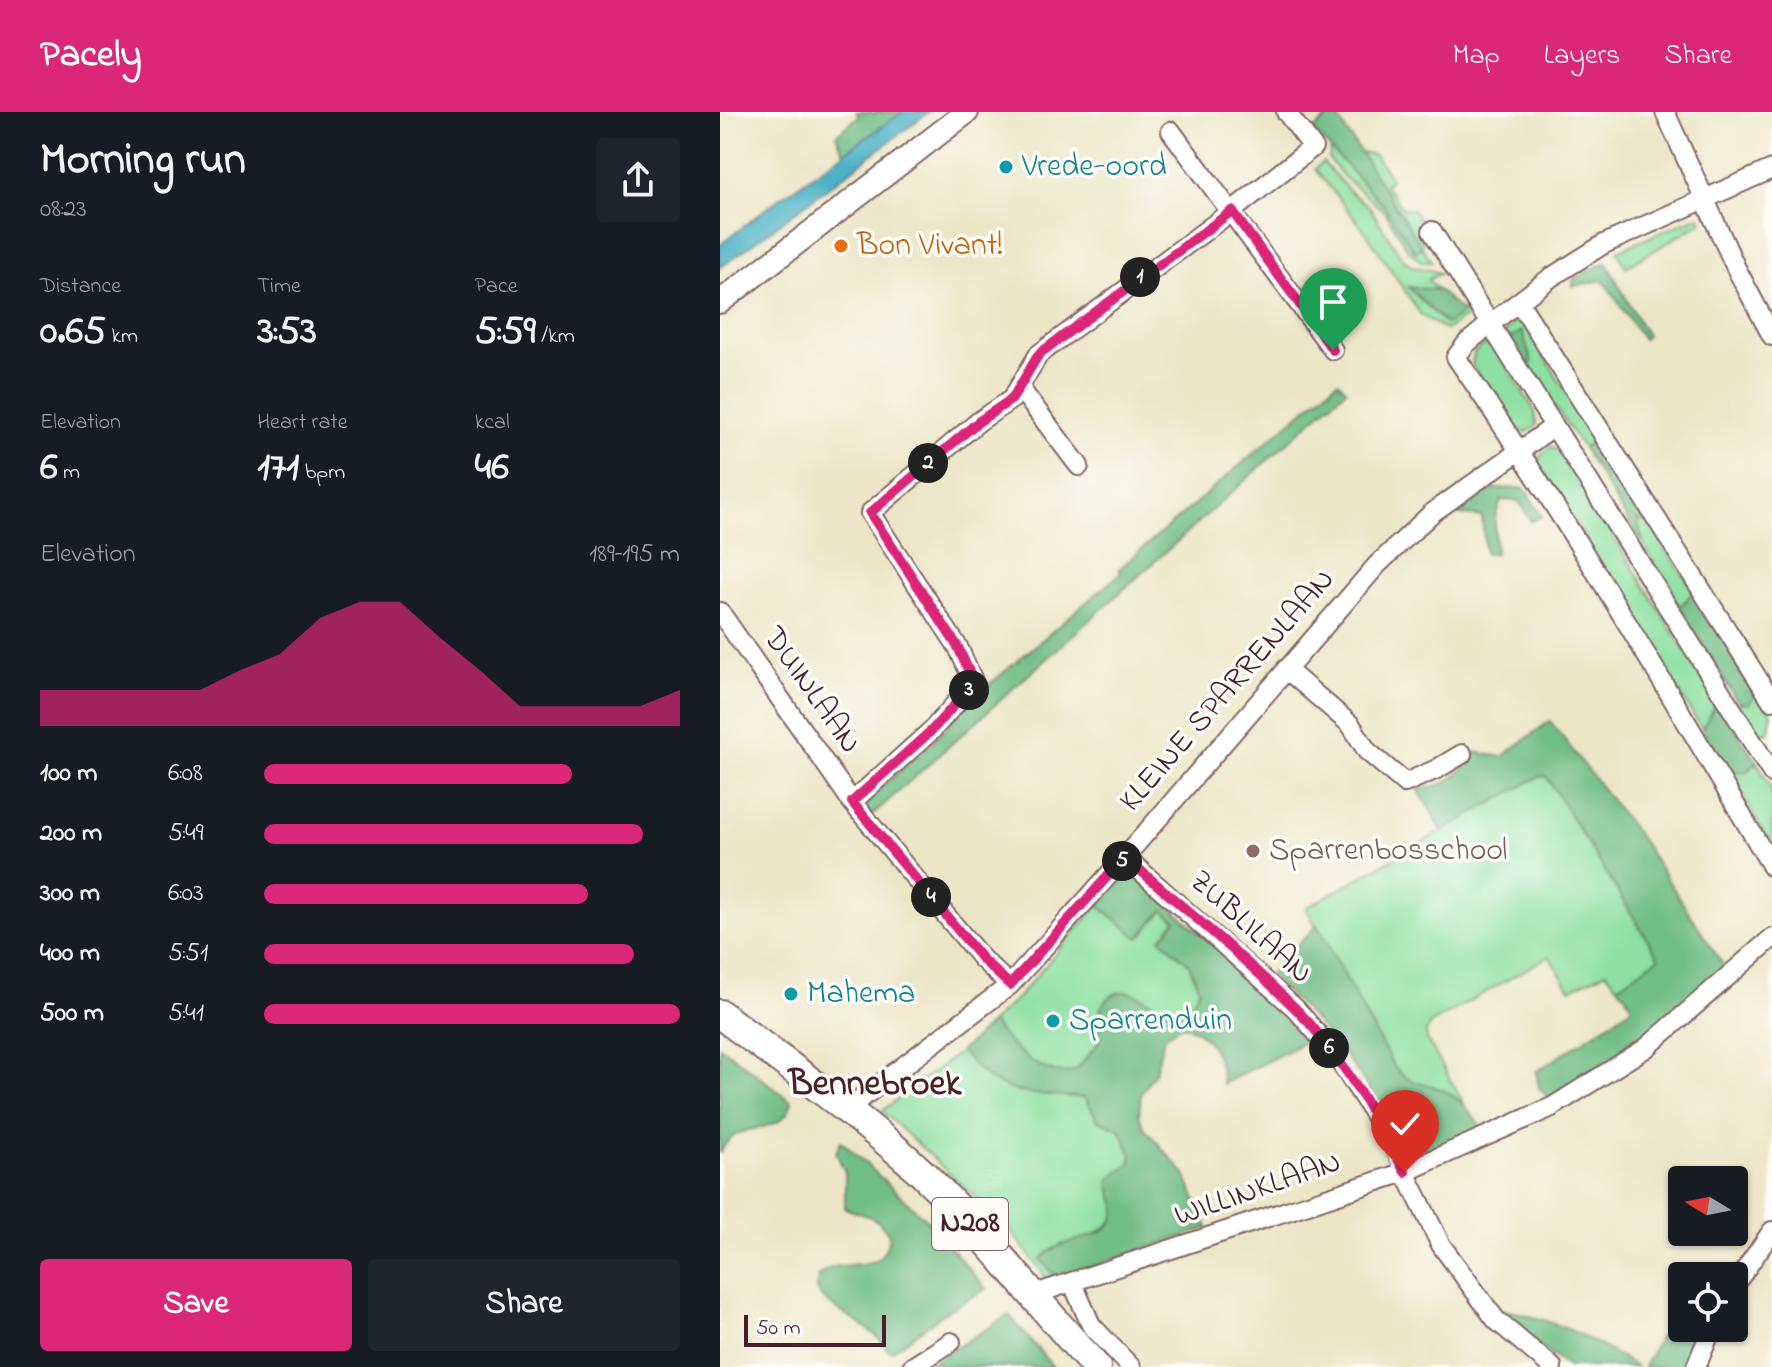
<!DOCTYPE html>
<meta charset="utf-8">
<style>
body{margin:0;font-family:"Indie Flower",sans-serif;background:#20242c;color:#f1f3f6;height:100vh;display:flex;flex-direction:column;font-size:30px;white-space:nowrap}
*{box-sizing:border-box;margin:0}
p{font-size:26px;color:#9ea1a6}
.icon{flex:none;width:44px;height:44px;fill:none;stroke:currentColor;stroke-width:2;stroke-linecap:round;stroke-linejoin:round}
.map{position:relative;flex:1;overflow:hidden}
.sheet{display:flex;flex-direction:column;background:#171b24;width:720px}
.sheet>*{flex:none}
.needle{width:52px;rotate:280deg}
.fabs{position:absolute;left:948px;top:1054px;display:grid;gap:16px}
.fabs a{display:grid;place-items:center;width:80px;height:80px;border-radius:8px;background:#171b24;box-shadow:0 2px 6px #0004;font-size:40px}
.scale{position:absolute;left:24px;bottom:20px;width:142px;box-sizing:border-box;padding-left:8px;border:4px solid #4a1f2b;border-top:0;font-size:22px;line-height:28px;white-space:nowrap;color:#4a1f2b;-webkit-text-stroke:6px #fdfcf7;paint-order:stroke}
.pin{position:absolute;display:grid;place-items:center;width:68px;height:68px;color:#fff;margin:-82px -34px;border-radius:50% 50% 50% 0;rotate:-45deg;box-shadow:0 0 8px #0007}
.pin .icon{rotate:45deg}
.km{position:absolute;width:40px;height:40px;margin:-20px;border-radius:50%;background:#222;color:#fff;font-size:22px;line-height:40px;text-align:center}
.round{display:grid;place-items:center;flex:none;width:84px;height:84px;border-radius:8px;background:#20242c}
.head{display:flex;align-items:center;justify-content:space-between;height:136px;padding:0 40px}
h1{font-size:44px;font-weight:800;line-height:60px}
.stats{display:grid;grid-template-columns:repeat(3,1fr);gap:12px;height:136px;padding:8px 40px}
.stats div{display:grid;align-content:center}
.stats b{font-size:40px;font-weight:800}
.stats small{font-size:22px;font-weight:400}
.stats p{font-size:22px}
.chart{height:224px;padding:16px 40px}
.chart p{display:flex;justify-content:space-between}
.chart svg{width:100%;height:144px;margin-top:8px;fill:#db2777;opacity:.7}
.primary-button{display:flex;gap:16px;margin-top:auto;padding:16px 40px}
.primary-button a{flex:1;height:92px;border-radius:8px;background:#db2777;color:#fff;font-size:32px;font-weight:800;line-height:92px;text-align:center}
.primary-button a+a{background:#20242c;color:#f1f3f6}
ul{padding:0 40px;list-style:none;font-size:26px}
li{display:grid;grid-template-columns:128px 96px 1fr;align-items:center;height:60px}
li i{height:20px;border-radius:10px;background:#db2777}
header{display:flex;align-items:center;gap:48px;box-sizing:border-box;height:112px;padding:0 40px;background:#db2777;color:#fff}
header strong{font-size:38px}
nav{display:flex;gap:44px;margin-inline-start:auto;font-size:28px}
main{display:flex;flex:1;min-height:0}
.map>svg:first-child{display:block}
.green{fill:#8de0a1;stroke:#6c8066;stroke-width:2}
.forest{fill:#72be87;stroke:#5e6e59;stroke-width:2}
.water{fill:#45afc4;stroke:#486778;stroke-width:2}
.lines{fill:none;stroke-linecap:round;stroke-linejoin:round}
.pedestrian-casing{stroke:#836562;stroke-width:18}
.minor-casing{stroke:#836562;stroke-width:22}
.tertiary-casing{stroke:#836562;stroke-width:26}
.primary-casing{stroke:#836562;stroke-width:32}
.pedestrian{stroke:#fff;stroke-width:14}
.minor{stroke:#fff;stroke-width:18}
.tertiary{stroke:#fff;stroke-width:22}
.primary{stroke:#fff;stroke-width:28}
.route-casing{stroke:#fff;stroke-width:16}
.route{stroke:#db2777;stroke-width:10}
.culture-dot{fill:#0f9aa8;stroke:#fdfcf7;stroke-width:3}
.food-dot{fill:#e8710a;stroke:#fdfcf7;stroke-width:3}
.education-dot{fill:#8d6e63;stroke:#fdfcf7;stroke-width:3}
.labels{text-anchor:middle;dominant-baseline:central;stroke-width:7;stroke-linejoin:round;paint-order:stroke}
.shield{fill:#fdfcf7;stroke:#806168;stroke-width:2}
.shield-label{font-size:30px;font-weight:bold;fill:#4a1f2b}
.culture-label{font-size:32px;fill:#0d838f;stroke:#fdfcf7;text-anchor:start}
.food-label{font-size:32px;fill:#c56008;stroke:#fdfcf7;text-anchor:start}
.street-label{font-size:32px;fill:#4a1f2b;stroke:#fdfcf7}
.education-label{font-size:32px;fill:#785e54;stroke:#fdfcf7;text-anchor:start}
.quarter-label{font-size:36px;font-weight:bold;fill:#4a1f2b;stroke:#fdfcf7}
</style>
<header>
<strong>Pacely</strong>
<nav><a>Map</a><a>Layers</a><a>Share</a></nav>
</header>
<main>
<section class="sheet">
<div class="head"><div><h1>Morning run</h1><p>08:23</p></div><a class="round"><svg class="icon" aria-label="share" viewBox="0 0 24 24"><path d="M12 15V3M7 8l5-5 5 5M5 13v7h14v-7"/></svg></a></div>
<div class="stats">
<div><p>Distance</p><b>0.65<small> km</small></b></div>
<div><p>Time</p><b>3:53</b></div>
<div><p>Pace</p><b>5:59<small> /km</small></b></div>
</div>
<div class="stats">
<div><p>Elevation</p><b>6<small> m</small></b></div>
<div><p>Heart rate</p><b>171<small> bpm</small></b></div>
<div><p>kcal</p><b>46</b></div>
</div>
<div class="chart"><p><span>Elevation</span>189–195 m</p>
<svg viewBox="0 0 160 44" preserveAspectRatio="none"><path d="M0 44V33L10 33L20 33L30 33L40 33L50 27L60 22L70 11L80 6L90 6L100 17L110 27L120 38L130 38L140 38L150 38L160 33V44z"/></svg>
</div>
<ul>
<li><b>100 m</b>6:08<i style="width:74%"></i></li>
<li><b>200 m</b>5:49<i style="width:91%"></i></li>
<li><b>300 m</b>6:03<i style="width:78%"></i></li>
<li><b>400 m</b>5:51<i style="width:89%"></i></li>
<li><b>500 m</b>5:41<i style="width:100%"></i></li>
</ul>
<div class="primary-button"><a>Save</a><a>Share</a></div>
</section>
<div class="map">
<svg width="1052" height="1255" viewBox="0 0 1052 1255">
<rect width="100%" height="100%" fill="#fdfcf7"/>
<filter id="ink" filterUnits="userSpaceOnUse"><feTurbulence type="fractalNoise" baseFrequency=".0125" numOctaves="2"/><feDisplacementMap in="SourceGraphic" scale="16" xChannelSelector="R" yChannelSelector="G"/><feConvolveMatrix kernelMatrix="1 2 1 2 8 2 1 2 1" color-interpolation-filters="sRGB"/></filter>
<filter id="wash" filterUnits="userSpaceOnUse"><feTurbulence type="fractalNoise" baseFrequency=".006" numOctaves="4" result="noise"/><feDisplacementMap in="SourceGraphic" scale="32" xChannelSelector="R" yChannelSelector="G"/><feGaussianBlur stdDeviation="1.8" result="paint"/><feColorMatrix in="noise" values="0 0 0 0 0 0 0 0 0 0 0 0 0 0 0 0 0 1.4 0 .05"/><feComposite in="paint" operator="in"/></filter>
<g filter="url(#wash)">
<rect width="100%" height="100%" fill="#ece6c7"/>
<!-- green -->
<path class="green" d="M611,36l53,58 32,46 5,-5 -61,-95 15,3 16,24 -6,5 17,24 11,2 12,18 -3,19 10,15 -11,-1 -12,-10 -24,-39 -41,-35 -15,-18z
M603,50l28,31 18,13 33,52 9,8 30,7 -13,7 10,10 -29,-2 36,36 26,-19 3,6 -28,19 -25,-15 -56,-84 -50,-62z
M979,104l3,6 -76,45 -9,-16z
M803,210l72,117 -12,9 -56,-82 5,-3 -11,-31 -12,7 -4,-7 9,-9z
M765,232l10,4 40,63 1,15 -9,6 -12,-2 -43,-65 2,-12z
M832,335l8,4 157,251 -15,27 -164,-267 5,-10z
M916,407l12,3 46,69 -14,16 -36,-61z
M1037,579l15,23 -4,18 -11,3 -20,-34 12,2z
M1037,650l15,28v58l-43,-78 17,2z
M826,664l113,182 -41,28 -12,-14 -36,17 -21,-33 -119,68 -4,8 1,8 38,65 -21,-15 -34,-8 -16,-15 -88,-159 232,-131z
M378,793l41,33 25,-28 13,11 -16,18 28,25 10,25 -5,12 -14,11 -18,-2 -63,7 -1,26c-4,5 -20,27 -24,28 -29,10 -67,-27 -82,-49l26,-25z
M241,939l22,24 34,17 68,6 13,22 22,9 12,26 -2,10 -20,15c1,10 6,20 7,30 0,21 -59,41 -77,49l17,19 -9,2 -40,-53 -126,-116z"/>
<!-- forest -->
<path class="forest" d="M136,0h15l3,2 3,-2h26l-59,41 -8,-18 23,-19z
M614,0l88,135 -7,5 -31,-46 -71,-76z
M886,150l41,74 -4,3 -40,-59 -30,6v-7z
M688,175l30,3 25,23 -17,11z
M802,219l10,32 -5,3 -18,-27z
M618,269l8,9 -475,426 -9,-12 65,-57 51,-53 143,-121 -2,-4z
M875,327l53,83 -11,-2 7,26 -61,-98z
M804,376l18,28 -11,5 -12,-20 -18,-1 -6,18v35l-10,1 -3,-37 -27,-3 36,-25z
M974,479l63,100 -8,13 -12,-3 -57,-94z
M997,590l40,60 -11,10 -17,-2 -15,-19 -12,-22z
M830,609l91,118 84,129 -51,47 -88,60 -38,23 -9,-11 -3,-15 95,-63v-6l-13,-17 41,-28 -113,-182 -8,1 -96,54 -25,-44c26,4 42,-13 58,-31v-4l27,5z
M408,757l188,167 -93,48c-2,-25 -14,-54 -42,-59l-17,12 -9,35 -14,22 -2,22 6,13 39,44 24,55 -151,50 -17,-19c7,-5 13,-11 21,-14 18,-7 47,-8 54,-29 5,-13 -8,-23 -5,-37l20,-15 2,-9 -12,-26 -22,-9 -13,-22c-35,-4 -75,0 -102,-24 -8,-6 -15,-15 -22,-23l31,-29c15,22 53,59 82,49 4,-1 20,-23 24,-28 2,-10 -1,-21 2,-31 1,-6 5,-11 10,-15 33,-24 66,51 89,-8l-10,-25 -28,-25 15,-19 -13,-10 -24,28 -41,-33z
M597,813l77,142c19,19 24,13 46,22 20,8 31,24 43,40l-74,26c-41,-76 -77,-121 -140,-180z
M0,934l72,56c-11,40 -56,12 -72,52z
M121,1029l88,81 57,67 -39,22 -55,40 -4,-1c-12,-24 -68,-44 -71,-61 -1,-4 1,-9 1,-13 20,-19 50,-5 63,-20 4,-5 7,-13 9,-19 -10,-21 -25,-21 -45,-29v-36l-9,-19z
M782,1198c52,8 91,30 135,57h-69l-56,-40z
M289,1203l44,52h-128z
M955,1222l21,4 -12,29h-40l16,-30z"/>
<!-- water -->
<path class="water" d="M183,0h26l-209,156v-23l53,-42z"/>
</g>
<g filter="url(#ink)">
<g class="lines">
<defs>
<path id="pedestrian" d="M606,932l64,98 15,30"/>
<path id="minor" d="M945,0l71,156 36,68
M451,19l162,219
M712,119l58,93 60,-46 54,-34 168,-75
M799,190l253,399
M299,275l60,79
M0,500l132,190 130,157 28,26
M566,557l65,56 16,26 38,32 32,-14 25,-15
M1052,661l-282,-449 -23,19 -11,14c114,165 214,337 316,510
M132,690l80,-72 42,-47 -16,-36 -88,-134 108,-91 34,-23 27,-45 193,-143 81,-64 -27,-35
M405,745l171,152 30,35
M127,997l163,-124 115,-128 252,-292 55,-52 121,-86
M685,1060l36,73 55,75 56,47
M353,1172l18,41 40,42
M1014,1174l38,-55
M312,1183l373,-123 147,-65 94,-59 126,-110
M192,1255l39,-25
M976,1255l16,-39"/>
<path id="tertiary" d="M0,190l247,-190"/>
<path id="primary" d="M0,902c63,48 128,93 188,146 69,62 125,139 188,207"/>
</defs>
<!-- pedestrian casing -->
<use href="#pedestrian" class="pedestrian-casing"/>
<!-- minor casing -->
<use href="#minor" class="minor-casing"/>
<!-- tertiary casing -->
<use href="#tertiary" class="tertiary-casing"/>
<!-- primary casing -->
<use href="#primary" class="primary-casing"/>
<!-- pedestrian -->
<use href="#pedestrian" class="pedestrian"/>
<!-- minor -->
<use href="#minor" class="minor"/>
<!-- tertiary -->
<use href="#tertiary" class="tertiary"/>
<!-- primary -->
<use href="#primary" class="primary"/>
</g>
</g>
<g class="lines" filter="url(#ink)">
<defs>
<path id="route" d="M613,238l-101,-139 -193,143 -27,45 -34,23 -108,91 88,134 16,36 -42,47 -80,72 130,157 28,26 115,-128c57,50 117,98 171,152 42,42 82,110 109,163"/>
</defs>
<!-- route casing -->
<use href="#route" class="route-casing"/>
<!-- route -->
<use href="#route" class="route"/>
</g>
<!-- markers -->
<g class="culture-dot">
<circle cx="286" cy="55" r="8"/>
<circle cx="71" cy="882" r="8"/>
<circle cx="333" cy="909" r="8"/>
</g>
<circle class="food-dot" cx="121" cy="134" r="8"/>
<circle class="education-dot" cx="533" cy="739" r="8"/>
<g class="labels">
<!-- shield labels -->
<rect class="shield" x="212" y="1086" width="76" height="52" rx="6"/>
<g class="shield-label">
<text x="250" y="1112">N208</text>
</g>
<!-- culture labels -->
<g class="culture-label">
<text x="302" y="55">Vrede-oord</text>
<text x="87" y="882">Mahema</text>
<text x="349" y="909">Sparrenduin</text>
</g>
<!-- food labels -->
<g class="food-label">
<text x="137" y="134">Bon Vivant!</text>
</g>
<!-- street labels -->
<g class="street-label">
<text transform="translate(91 579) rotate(55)">DUINLAAN</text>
<text transform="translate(508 579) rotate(-49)">KLEINE SPARRENLAAN</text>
<text transform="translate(530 816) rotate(42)">ZUBLILAAN</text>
<text transform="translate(538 1078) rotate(-19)">WILLINKLAAN</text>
</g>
<!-- education labels -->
<g class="education-label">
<text x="549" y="739">Sparrenbosschool</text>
</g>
<!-- quarter labels -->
<g class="quarter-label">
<text x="155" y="973">Bennebroek</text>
</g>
</g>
</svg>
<div class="fabs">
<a><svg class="needle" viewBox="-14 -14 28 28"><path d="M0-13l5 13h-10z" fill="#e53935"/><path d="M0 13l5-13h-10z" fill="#9ea1a6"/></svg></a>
<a><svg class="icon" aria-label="locate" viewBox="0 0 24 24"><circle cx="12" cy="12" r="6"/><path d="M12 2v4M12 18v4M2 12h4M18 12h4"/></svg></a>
</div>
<div class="scale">50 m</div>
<div class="pin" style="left:613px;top:238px;background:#1e9e55"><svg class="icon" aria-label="arrive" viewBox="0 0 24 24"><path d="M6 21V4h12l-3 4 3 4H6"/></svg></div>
<div class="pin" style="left:685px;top:1060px;background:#d93025"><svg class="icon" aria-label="check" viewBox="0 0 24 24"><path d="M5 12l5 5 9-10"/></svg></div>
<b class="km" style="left:420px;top:165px">1</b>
<b class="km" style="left:208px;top:351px">2</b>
<b class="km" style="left:249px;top:578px">3</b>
<b class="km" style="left:211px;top:785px">4</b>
<b class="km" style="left:402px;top:749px">5</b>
<b class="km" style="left:609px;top:936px">6</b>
</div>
</main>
